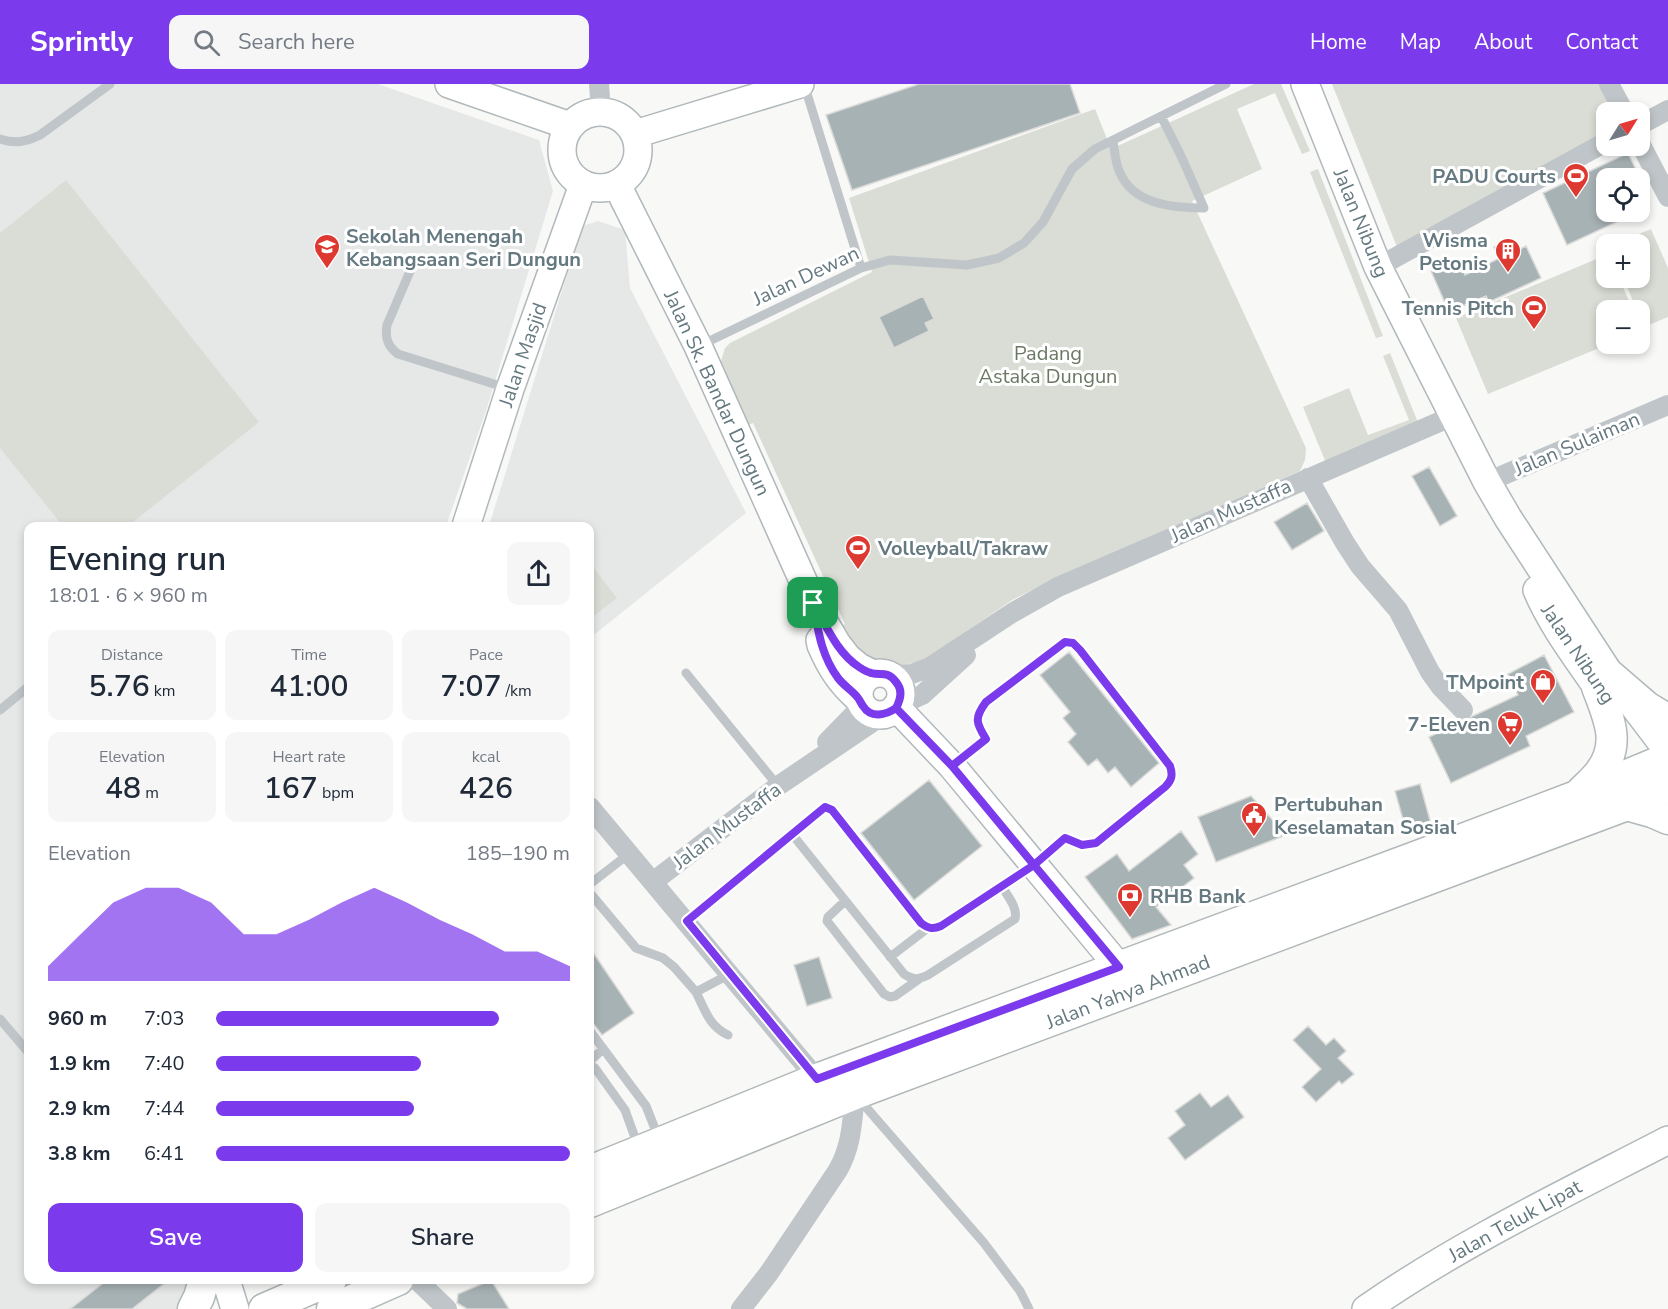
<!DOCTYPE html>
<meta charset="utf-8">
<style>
body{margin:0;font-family:"Nunito Sans",sans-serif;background:#f6f6f7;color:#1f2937;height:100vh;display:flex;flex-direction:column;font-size:22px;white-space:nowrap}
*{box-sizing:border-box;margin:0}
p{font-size:20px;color:#747a83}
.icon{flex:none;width:33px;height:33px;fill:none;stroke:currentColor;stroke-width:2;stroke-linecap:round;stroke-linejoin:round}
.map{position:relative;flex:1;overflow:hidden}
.side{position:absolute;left:24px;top:438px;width:570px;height:762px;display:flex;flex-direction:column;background:#fff;border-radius:12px;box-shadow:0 3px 9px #0003}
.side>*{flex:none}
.needle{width:39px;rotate:53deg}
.fabs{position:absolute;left:1596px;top:18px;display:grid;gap:12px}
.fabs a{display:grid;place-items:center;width:54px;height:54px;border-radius:12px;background:#fff;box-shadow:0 3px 9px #0003;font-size:30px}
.pin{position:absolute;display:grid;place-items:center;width:51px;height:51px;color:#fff;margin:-26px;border-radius:12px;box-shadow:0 3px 9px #0006}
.round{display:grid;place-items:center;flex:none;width:63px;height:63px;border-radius:12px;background:#f6f6f7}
.overview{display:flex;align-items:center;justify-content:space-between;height:102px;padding:0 24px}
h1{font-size:33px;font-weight:600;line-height:45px}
.metrics{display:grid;grid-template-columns:repeat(3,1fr);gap:9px;height:102px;padding:6px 24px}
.metrics div{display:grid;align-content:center;border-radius:12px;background:#f6f6f7;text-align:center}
.metrics b{font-size:30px;font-weight:600}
.metrics small{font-size:16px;font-weight:400}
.metrics p{font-size:16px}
.chart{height:168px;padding:12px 24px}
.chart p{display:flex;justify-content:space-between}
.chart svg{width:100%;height:108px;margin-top:6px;fill:#7c3aed;opacity:.7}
.button{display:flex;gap:12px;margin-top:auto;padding:12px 24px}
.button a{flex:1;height:69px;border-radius:12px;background:#7c3aed;color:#fff;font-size:24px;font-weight:600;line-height:69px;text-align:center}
.button a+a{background:#f6f6f7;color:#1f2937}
ul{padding:0 24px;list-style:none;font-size:20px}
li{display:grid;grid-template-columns:96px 72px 1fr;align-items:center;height:45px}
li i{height:15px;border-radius:8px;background:#7c3aed}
header{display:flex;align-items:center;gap:36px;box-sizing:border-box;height:84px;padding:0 30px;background:#7c3aed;color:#fff}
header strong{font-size:28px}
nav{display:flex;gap:33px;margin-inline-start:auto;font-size:21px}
.search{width:420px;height:54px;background:#f6f6f7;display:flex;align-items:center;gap:15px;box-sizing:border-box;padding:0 21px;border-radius:12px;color:#747a83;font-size:22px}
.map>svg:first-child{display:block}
.built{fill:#e6e8e7}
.green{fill:#daddd5}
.building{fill:#a7b2b5;stroke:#dadad8;stroke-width:1.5}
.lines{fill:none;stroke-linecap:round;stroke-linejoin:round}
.secondary-casing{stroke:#b0b8bb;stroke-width:30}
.primary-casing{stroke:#b1b8ba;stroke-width:33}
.lane{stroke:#bfc5c8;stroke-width:9}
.street{stroke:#bfc5c8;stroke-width:20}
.secondary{stroke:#fff;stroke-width:27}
.primary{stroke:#fff;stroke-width:30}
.route-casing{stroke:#fff;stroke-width:12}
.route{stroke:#7c3aed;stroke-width:8}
.labels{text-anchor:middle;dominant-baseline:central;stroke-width:6;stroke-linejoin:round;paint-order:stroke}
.poi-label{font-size:20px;font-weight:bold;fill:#657980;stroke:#fff;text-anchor:end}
.street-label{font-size:20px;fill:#657980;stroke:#fff}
.park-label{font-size:20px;fill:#6b7863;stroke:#fff}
</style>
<header>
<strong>Sprintly</strong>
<div class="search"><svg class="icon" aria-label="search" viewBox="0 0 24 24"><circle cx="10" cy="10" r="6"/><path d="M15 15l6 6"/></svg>Search here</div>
<nav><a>Home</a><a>Map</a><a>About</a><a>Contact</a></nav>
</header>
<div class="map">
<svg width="1668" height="1225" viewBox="0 0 1668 1225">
<rect width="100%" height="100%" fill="#f8f8f6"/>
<!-- built -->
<path class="built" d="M0,0h378l161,56 14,51 -67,220 -40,115h-418v754h161l-11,29h-178z
M598,137l27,9 5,58 116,225 -156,125v-112h-101l93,-300z"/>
<!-- green -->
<path class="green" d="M1254,0h27l29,67 -8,3 -27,-61 -38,16 25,60 -70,32 114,247 -1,12 -5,11 -229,100 -59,29 -87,60c-18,6 -44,8 -61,-4 -10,-6 -19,-19 -27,-28l8,-4 -92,-201 -10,4 -25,-56 7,-23 5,-5 142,-71 -23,-74 246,-89 16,40z
M1332,0h274l15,28h-15v28l-207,112z
M1318,85l65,167 -7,2 -66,-166z
M66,96l193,242 -131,104h-65l-63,-78v-215z
M1651,145l17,39v49l-24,10 -4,-11v-6h-3l-14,-32h17v-34h-26z
M1606,171v23h13l14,32h-27v34h3l-121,50 -32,-76z
M1390,269l29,72 -93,38 -23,-56 46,-19 19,47 41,-15 -26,-64z
M590,479l27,35 -27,21z"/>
<!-- building -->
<path class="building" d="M919,0h151l10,29 -228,77 -26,-75z
M1628,69l12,25h-34v34h32l-71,33 -24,-52z
M1511,155l6,12 9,-5 15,32 -52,24 -3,-6 -37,16 -18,-41 27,-12 7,16 35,-17 -6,-11z
M923,212l11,23 -9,4 4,8 -35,17 -15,-31z
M1429,383l28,49 -17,10 -28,-50z
M1307,419l17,28 -32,19 -18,-28z
M1069,568l90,111 -28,24 -16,-20 -7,6 -11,-14 -9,7 -20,-24 8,-8 -13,-16 7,-6 -30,-37z
M1544,571l30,57 -48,24 4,10 -79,37 -22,-46 32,-15 5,-1 7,-5 45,-21 -10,-21z
M929,696l53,66 -68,54 -53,-67z
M1420,700l11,40 -25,6 -11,-39z
M1251,712l35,39 -70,27 -18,-45z
M1181,747l17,23 -14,11 10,13 -38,29 15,18 -39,14 -47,-62 32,-23 12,17z
M590,864l44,65 -32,22 -12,-16z
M819,873l13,41 -25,8 -13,-41z
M1308,942l18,19 8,-7 12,13 -8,7 16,16 -12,10 -3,-3 -23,21 -14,-15 19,-18 -28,-29z
M1200,1009l11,14 17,-12 16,22 -59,43 -17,-22 17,-13 -10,-14z
M107,1196h62l-37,29h-62z
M491,1196l18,29h-42l-10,-6 1,-9z"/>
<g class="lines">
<defs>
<path id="secondary" d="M449,0l121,42
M1305,0l73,183 109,215 21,36 103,158 57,75
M562 66a38 38 0 1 1 76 0a38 38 0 1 1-76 0Z
M635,50l165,-50
M617,101l81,161 115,257 24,41 10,13 12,10 14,7
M466,442l44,-137 73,-204
M1537,506c14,33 35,61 55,90
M820,556l1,5c10,23 19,37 38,54
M859 610a21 21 0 1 1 42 0a21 21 0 1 1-42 0Z
M896,623l56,59 167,201
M226,1196l9,29
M1366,1225c95,-66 200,-116 302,-169"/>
<path id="primary" d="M1611,592l36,31 21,13
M1581,708c6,-6 14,-13 19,-20 22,-29 8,-55 -3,-85
M1627,721l25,7 16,7
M590,1087l227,-92 614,-228 148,-56 89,-37
M590,1118l265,-108 772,-289 41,-18
M193,1225l6,-12 5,-17
M264,1225l67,-29
M332,1225l66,-29"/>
</defs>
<!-- secondary casing -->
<use href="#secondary" class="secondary-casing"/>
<!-- primary casing -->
<use href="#primary" class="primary-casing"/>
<!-- lane -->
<path class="lane" d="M804,0l57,184
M0,55c15,5 26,3 40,-4l70,-51
M1113,57c2,11 2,22 7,32 14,32 54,35 84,35l-22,-50 -21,-42
M414,178l-27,63c-2,12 0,21 11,29l109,34
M701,261l160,-77 29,-8 77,5 32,-7 25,-15 19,-21 29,-53 23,-20 131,-65
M686,589l92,113
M0,626l28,-23
M792,750l112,140c9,6 14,6 24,1l87,-56c3,-12 -8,-23 -13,-33
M590,800l40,-31
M590,809l46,55 27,10 11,9 22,25 34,-18
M845,817l-17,16 -1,4 57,73 6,3 5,-1 24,-17
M687,837l138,-114 7,3 89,113 7,5 7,1 99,-64 31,-27 17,7 14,-2 69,-56c7,-7 9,-12 5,-21l-90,-116 -7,-7 -8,-1 -79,60c-12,16 -10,21 0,37l-32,25
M890,873l38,-29
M696,908c9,18 13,34 32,43
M0,935l28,33
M590,947l56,75 13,33
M590,977l13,-12
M590,981l5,3 30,42 13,36
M858,1014l126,145 36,48 9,18"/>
<!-- street -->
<path class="street" d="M599,0l2,28
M1609,0l15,28
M1640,41l28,-15
M1640,59l28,54
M1378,183l228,-125
M1308,394l37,65 15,23 38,44 32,62 10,14 23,24
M1487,398l181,-77
M888,591l24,-1 18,-7 82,-54 46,-26 395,-171
M900,617l11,-1 11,-5 44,-40
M827,658l35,-36
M590,723l227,272
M654,797l124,-95 105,-71
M417,1196l30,29
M741,1225l28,-36 69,-103c14,-25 14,-48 17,-76"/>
<!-- secondary -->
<use href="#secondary" class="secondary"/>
<!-- primary -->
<use href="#primary" class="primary"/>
</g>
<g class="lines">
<defs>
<path id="route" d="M813,519c13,22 24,50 46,64 3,2 8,5 12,6 10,3 16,-3 25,9 7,8 5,17 0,26l56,58 82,99 -93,61c-9,4 -13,2 -20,-3l-89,-113 -7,-3 -138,114 130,158 302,-112 -85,-102 31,-27 17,7 14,-2 69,-56c7,-7 8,-12 5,-21l-90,-116 -7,-7 -8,-1 -79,60c-12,16 -10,21 0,37l-34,27 -56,-58c-10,7 -25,11 -33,-2 -1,-1 -4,-7 -5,-8 -5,-7 -14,-12 -20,-20 -17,-23 -20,-48 -25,-75"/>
</defs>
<!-- route casing -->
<use href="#route" class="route-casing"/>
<!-- route -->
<use href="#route" class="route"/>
</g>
<!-- icons -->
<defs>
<symbol id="stadium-pin" viewBox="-11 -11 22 30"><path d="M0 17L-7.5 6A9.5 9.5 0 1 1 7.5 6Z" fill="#de3931" stroke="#fff"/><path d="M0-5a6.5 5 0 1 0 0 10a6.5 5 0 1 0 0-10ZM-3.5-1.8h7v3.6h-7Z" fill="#fff"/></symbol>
<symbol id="school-pin" viewBox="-11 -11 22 30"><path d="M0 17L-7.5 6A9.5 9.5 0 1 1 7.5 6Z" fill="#de3931" stroke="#fff"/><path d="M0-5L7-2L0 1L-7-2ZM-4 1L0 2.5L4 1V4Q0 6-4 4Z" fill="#fff"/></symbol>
<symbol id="building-pin" viewBox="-11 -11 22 30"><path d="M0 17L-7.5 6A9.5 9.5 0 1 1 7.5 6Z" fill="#de3931" stroke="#fff"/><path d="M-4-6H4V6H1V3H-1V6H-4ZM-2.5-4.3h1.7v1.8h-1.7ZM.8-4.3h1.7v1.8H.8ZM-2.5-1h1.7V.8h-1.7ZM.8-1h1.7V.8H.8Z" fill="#fff"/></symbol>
<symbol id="shop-pin" viewBox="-11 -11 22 30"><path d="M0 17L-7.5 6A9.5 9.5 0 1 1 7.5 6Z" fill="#de3931" stroke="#fff"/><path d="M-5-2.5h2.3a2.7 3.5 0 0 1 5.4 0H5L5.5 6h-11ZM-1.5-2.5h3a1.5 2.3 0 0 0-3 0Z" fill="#fff"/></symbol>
<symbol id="supermarket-pin" viewBox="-11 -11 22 30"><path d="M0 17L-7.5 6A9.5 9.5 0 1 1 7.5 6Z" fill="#de3931" stroke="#fff"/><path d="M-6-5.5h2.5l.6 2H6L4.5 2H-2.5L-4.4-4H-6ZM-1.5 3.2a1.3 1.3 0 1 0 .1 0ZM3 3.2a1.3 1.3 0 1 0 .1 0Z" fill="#fff"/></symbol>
<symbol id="civic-pin" viewBox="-11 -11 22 30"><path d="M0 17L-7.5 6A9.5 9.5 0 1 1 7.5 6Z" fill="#de3931" stroke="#fff"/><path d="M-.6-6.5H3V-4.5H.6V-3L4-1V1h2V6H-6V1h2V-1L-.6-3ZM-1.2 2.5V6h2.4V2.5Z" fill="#fff"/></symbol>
<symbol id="bank-pin" viewBox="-11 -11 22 30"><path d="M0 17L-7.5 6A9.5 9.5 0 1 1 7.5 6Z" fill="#de3931" stroke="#fff"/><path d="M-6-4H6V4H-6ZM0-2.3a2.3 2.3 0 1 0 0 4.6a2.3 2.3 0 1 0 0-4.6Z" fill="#fff"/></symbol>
</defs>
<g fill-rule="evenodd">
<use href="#stadium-pin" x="1561" y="77" width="30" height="40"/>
<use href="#school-pin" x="312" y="148" width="30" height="40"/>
<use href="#building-pin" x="1493" y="152" width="30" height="40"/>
<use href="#stadium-pin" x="1519" y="209" width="30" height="40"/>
<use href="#stadium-pin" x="843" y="449" width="30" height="40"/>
<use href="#shop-pin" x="1528" y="583" width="30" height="40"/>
<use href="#supermarket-pin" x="1495" y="625" width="30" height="40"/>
<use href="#civic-pin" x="1239" y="716" width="30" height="40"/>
<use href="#bank-pin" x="1115" y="797" width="30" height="40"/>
</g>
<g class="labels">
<!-- poi labels -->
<g class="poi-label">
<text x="1556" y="92">PADU Courts</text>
<text x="346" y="152" text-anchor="start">Sekolah Menengah<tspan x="346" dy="23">Kebangsaan Seri Dungun</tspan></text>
<text x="1488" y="156">Wisma<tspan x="1488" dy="23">Petonis</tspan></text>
<text x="1514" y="224">Tennis Pitch</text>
<text x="878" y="464" text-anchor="start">Volleyball/Takraw</text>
<text x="1524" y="598">TMpoint</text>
<text x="1490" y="640">7-Eleven</text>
<text x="1274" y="720" text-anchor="start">Pertubuhan<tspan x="1274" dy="23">Keselamatan Sosial</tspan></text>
<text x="1150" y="812" text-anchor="start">RHB Bank</text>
</g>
<!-- street labels -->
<g class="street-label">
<text transform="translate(1361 139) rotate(68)">Jalan Nibung</text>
<text transform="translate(806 192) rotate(-25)">Jalan Dewan</text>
<text transform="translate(523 271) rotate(-71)">Jalan Masjid</text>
<text transform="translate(717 309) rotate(65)">Jalan Sk. Bandar Dungun</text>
<text transform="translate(1577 360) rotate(-23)">Jalan Sulaiman</text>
<text transform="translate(1231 427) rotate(-24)">Jalan Mustaffa</text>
<text transform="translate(1578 570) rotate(56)">Jalan Nibung</text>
<text transform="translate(727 742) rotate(-37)">Jalan Mustaffa</text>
<text transform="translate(1128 908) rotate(-21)">Jalan Yahya Ahmad</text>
<text transform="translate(1515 1137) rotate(-29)">Jalan Teluk Lipat</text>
</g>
<!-- park labels -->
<g class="park-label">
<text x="1048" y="269">Padang<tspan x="1048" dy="23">Astaka Dungun</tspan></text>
</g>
</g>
</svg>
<div class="fabs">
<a><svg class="needle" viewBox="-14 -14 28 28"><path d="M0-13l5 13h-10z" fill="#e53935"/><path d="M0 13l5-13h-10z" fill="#747a83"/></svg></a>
<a><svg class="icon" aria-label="locate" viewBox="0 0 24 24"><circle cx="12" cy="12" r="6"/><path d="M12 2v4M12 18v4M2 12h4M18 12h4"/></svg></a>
<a>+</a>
<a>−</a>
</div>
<div class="pin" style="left:813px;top:519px;background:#1e9e55"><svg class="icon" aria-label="arrive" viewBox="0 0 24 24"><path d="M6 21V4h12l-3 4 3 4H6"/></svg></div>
<section class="side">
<div class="overview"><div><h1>Evening run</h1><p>18:01 · 6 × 960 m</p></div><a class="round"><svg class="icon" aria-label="share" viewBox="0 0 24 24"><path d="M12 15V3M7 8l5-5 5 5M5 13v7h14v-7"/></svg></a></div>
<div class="metrics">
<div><p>Distance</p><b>5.76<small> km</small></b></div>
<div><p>Time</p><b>41:00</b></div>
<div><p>Pace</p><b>7:07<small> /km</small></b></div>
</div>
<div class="metrics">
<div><p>Elevation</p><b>48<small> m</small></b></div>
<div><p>Heart rate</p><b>167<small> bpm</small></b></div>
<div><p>kcal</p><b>426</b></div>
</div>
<div class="chart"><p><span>Elevation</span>185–190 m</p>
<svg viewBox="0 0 160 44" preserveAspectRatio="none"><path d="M0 44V38L10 25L20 12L30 6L40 6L50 12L60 25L70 25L80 19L90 12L100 6L110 12L120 19L130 25L140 32L150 32L160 38V44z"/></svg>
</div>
<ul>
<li><b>960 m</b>7:03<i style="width:80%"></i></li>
<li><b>1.9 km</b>7:40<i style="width:58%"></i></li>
<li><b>2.9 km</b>7:44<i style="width:56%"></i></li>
<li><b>3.8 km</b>6:41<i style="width:100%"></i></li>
</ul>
<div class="button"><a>Save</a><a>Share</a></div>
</section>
</div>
